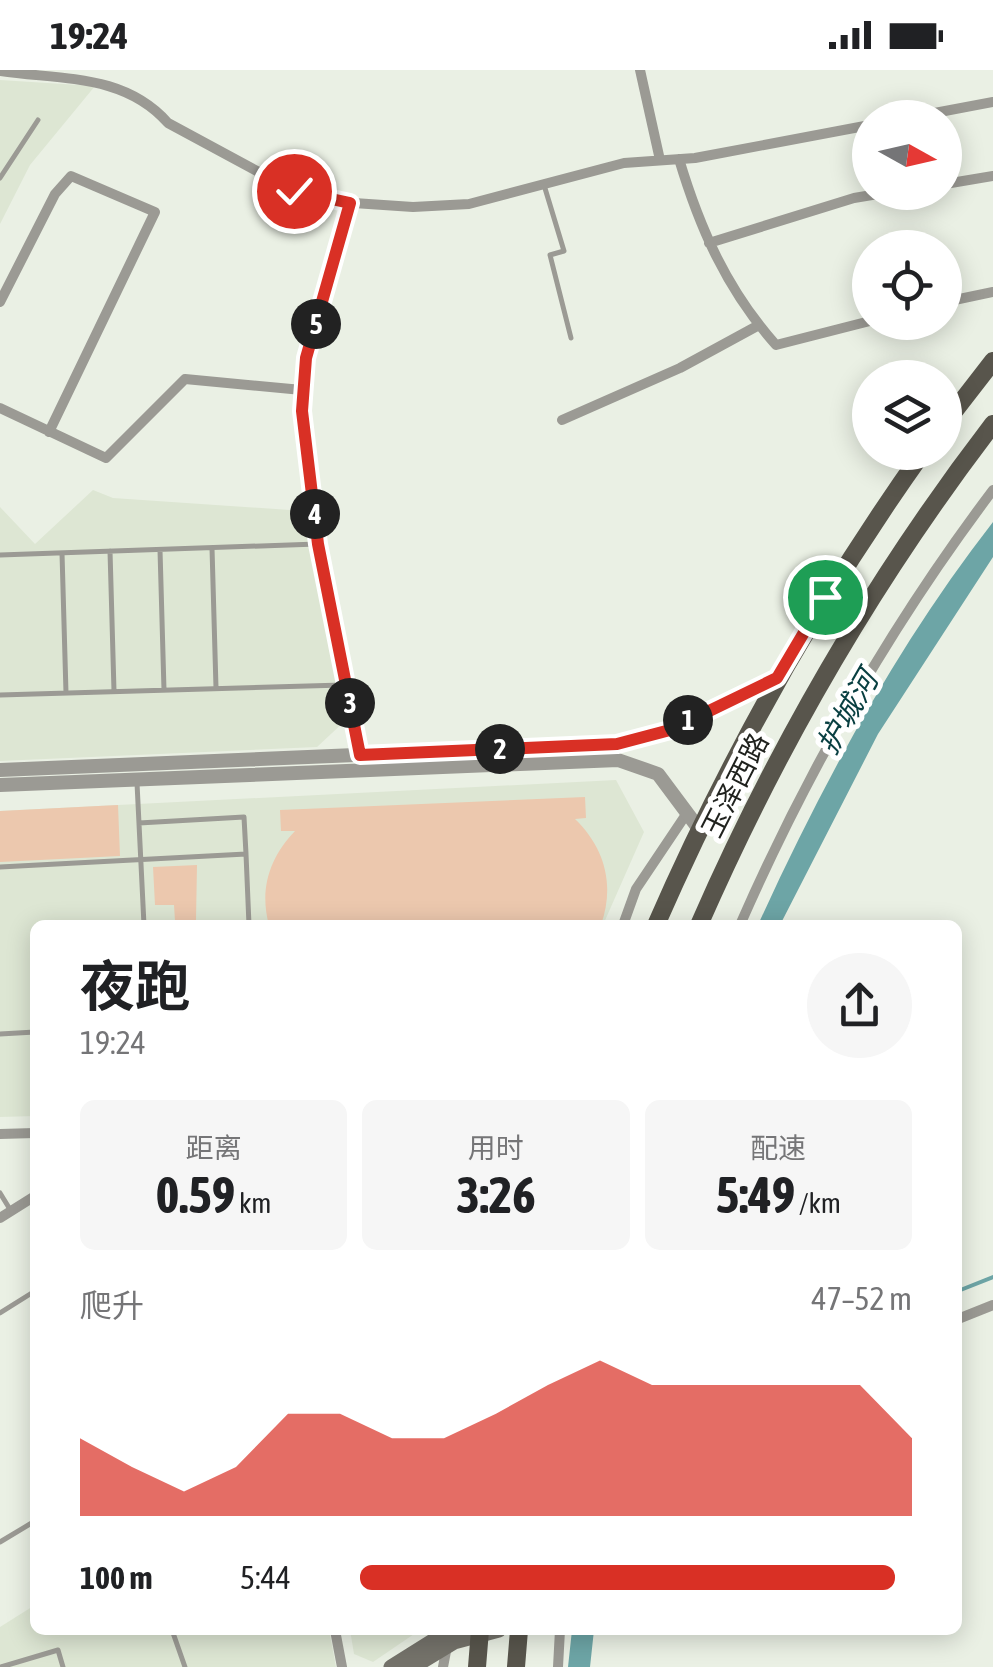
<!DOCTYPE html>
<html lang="zh">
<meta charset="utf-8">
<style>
body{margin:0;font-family:"Asap Condensed","Noto Sans SC",sans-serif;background:#f6f6f6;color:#202124;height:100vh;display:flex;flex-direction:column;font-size:38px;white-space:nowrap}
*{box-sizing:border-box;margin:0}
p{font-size:32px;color:#757577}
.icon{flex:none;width:55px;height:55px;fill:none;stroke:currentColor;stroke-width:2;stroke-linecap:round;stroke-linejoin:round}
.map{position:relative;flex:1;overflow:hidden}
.details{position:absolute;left:30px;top:850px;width:932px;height:715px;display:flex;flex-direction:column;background:#fff;border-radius:15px;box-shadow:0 5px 25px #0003}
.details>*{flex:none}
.needle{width:65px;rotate:98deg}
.buttons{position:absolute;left:852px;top:30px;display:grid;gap:20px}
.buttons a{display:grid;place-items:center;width:110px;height:110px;border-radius:50%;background:#fff;box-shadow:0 5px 25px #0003;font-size:50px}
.pin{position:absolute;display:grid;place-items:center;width:85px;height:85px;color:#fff;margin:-42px;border:5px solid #fff;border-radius:50%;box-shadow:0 2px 10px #0007}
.km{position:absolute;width:50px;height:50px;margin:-25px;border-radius:50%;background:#222;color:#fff;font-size:28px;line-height:50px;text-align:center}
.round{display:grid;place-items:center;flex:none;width:105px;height:105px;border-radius:52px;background:#f6f6f6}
.head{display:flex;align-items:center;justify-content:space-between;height:170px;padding:0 50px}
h1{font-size:55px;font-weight:700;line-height:75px}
.metrics{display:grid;grid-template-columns:repeat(3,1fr);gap:15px;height:170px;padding:10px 50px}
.metrics div{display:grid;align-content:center;border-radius:15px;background:#f6f6f6;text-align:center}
.metrics b{font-size:50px;font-weight:700}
.metrics small{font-size:28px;font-weight:400}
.metrics p{font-size:28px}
.chart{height:280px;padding:20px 50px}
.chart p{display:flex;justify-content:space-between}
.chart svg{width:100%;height:180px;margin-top:10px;fill:#d93025;opacity:.7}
ul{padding:0 50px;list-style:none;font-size:32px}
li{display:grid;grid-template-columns:160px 120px 1fr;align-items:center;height:75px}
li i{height:25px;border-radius:12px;background:#d93025}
.status{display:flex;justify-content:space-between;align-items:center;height:70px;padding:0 50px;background:#fff;direction:ltr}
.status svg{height:28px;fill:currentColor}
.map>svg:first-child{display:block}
.built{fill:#dde6d3}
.green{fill:#ecc8ae}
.water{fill:#6da5a6}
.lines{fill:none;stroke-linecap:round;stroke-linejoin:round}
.stream{stroke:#6da5a6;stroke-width:4}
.service{stroke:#9b9a94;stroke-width:5}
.minor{stroke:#9b9a94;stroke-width:10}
.tertiary{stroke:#9b9a94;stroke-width:14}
.secondary{stroke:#74726a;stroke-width:15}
.primary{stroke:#58554c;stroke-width:18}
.route-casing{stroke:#fff;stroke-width:20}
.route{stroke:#d93025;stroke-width:12}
.labels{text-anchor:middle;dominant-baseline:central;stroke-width:10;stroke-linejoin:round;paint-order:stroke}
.street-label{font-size:28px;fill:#20221e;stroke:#fff}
.water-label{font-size:30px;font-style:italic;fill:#083f41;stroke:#fff}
</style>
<div class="status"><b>19:24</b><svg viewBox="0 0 49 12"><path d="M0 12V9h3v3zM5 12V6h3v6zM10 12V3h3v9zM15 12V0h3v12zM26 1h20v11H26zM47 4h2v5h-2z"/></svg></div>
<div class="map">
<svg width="993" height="1597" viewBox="0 0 993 1597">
<rect width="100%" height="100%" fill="#eaf0e4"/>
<!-- built -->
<path class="built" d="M0,10l95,6 -65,79 -30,59z
M93,420l20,8 192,13 41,209 -29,27 -317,14v-254l35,37z
M616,710l28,52 -41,93h-568v191l-35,1v-306z
M35,1535v25h294l7,37h-336v-40z
M350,1560h70l-47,32 -19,-8z"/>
<!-- green -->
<path class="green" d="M585,727l1,21 -11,1c30,29 40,66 26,106h-332c-10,-36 1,-68 26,-94h-14l-1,-21z
M118,735l2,51 -120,6v-51z
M197,795l-1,55 -21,1 -1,-16h-19l-2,-38z"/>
<!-- water -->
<path class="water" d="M993,452v35l-115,177 -98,191h-22c64,-141 140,-281 235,-403z
M572,1560h22l-4,37h-22z"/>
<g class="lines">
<!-- stream -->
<path class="stream" d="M958,1221l35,-14"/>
<!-- service -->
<path class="service" d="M0,108l38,-58
M544,115l20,66 -14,4 21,83
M212,478l4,140
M160,480l4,140
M110,481l4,140
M62,483l4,140
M0,485l317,-11
M0,625l343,-10
M137,713l7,142
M139,753l105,-6 2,37
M0,797l246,-13 3,71
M0,964l35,-2
M0,1123l11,18
M0,1243l35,-22
M0,1472l35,-21
M172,1560l13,37
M1,1597l57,-17 5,17"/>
<!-- minor -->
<path class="minor" d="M640,0l20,90
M0,1c60,9 124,2 168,52l126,68 45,11 74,5 56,-3 155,-41 71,-5 175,-33
M908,48l85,-16
M679,89c21,70 48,131 97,186l94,-24
M945,114l48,-8
M350,133l-43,156 -5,52 16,133 42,211
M709,173l145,-45 36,-6
M0,232l55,-108 16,-18 84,36 -106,220
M945,232l48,-10
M0,338l106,50 79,-79 117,11
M562,350l118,-52 79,-43
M623,855l13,-36 51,-76
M740,855c68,-155 151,-300 253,-435
M0,1064l35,-1
M0,1148l35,-22
M958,1249l35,-14
M335,1560l7,37
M443,1597l4,-21
M558,1597l2,-37"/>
<!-- tertiary -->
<path class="tertiary" d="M0,700l617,-26 53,-14 107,-52
M0,715l618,-25 40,14 41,55"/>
<!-- secondary -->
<path class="secondary" d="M391,1597l59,-37
M413,1597l41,-25 45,-12"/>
<!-- primary -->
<path class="primary" d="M945,353l48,-62
M656,855c73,-167 161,-324 267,-473
M699,855c78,-178 175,-346 294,-501
M477,1597l3,-37
M516,1597l3,-37"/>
</g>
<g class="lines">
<defs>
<path id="route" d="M294,121l56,12 -44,155 -4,53 16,133 42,211 257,-11 53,-14 107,-52 48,-81"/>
</defs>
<!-- route casing -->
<use href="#route" class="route-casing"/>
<!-- route -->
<use href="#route" class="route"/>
</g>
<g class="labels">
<!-- street labels -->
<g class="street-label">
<text transform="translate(735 715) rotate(-63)">玉泽西路</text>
</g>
<!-- water labels -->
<g class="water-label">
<text transform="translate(847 642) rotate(-60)">护城河</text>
</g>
</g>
</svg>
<div class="buttons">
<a><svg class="needle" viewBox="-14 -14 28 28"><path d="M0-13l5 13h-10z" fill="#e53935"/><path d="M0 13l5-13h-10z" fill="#757577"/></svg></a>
<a><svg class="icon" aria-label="locate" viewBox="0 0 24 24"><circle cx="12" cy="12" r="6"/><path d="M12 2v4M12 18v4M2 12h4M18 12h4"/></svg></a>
<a><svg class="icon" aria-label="layers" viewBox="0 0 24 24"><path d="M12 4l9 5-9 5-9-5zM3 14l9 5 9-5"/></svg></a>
</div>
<div class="pin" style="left:825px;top:527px;background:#1e9e55"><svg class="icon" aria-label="arrive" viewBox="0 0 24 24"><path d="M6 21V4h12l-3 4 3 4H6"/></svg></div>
<div class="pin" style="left:294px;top:121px;background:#d93025"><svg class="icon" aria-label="check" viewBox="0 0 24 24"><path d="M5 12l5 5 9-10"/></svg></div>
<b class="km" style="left:688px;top:650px">1</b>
<b class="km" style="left:500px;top:679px">2</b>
<b class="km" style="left:350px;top:633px">3</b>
<b class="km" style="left:315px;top:444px">4</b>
<b class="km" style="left:316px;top:254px">5</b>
<section class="details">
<div class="head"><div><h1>夜跑</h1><p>19:24</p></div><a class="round"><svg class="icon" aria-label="share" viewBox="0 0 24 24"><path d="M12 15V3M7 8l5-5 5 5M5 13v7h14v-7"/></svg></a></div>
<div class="metrics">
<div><p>距离</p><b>0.59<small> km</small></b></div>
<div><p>用时</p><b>3:26</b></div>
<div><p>配速</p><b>5:49<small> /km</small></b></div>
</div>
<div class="chart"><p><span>爬升</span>47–52 m</p>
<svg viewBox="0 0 160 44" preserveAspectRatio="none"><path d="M0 44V25L10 32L20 38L30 32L40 19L50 19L60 25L70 25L80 19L90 12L100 6L110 12L120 12L130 12L140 12L150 12L160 25V44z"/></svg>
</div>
<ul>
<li><b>100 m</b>5:44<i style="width:97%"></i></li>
</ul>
</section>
</div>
